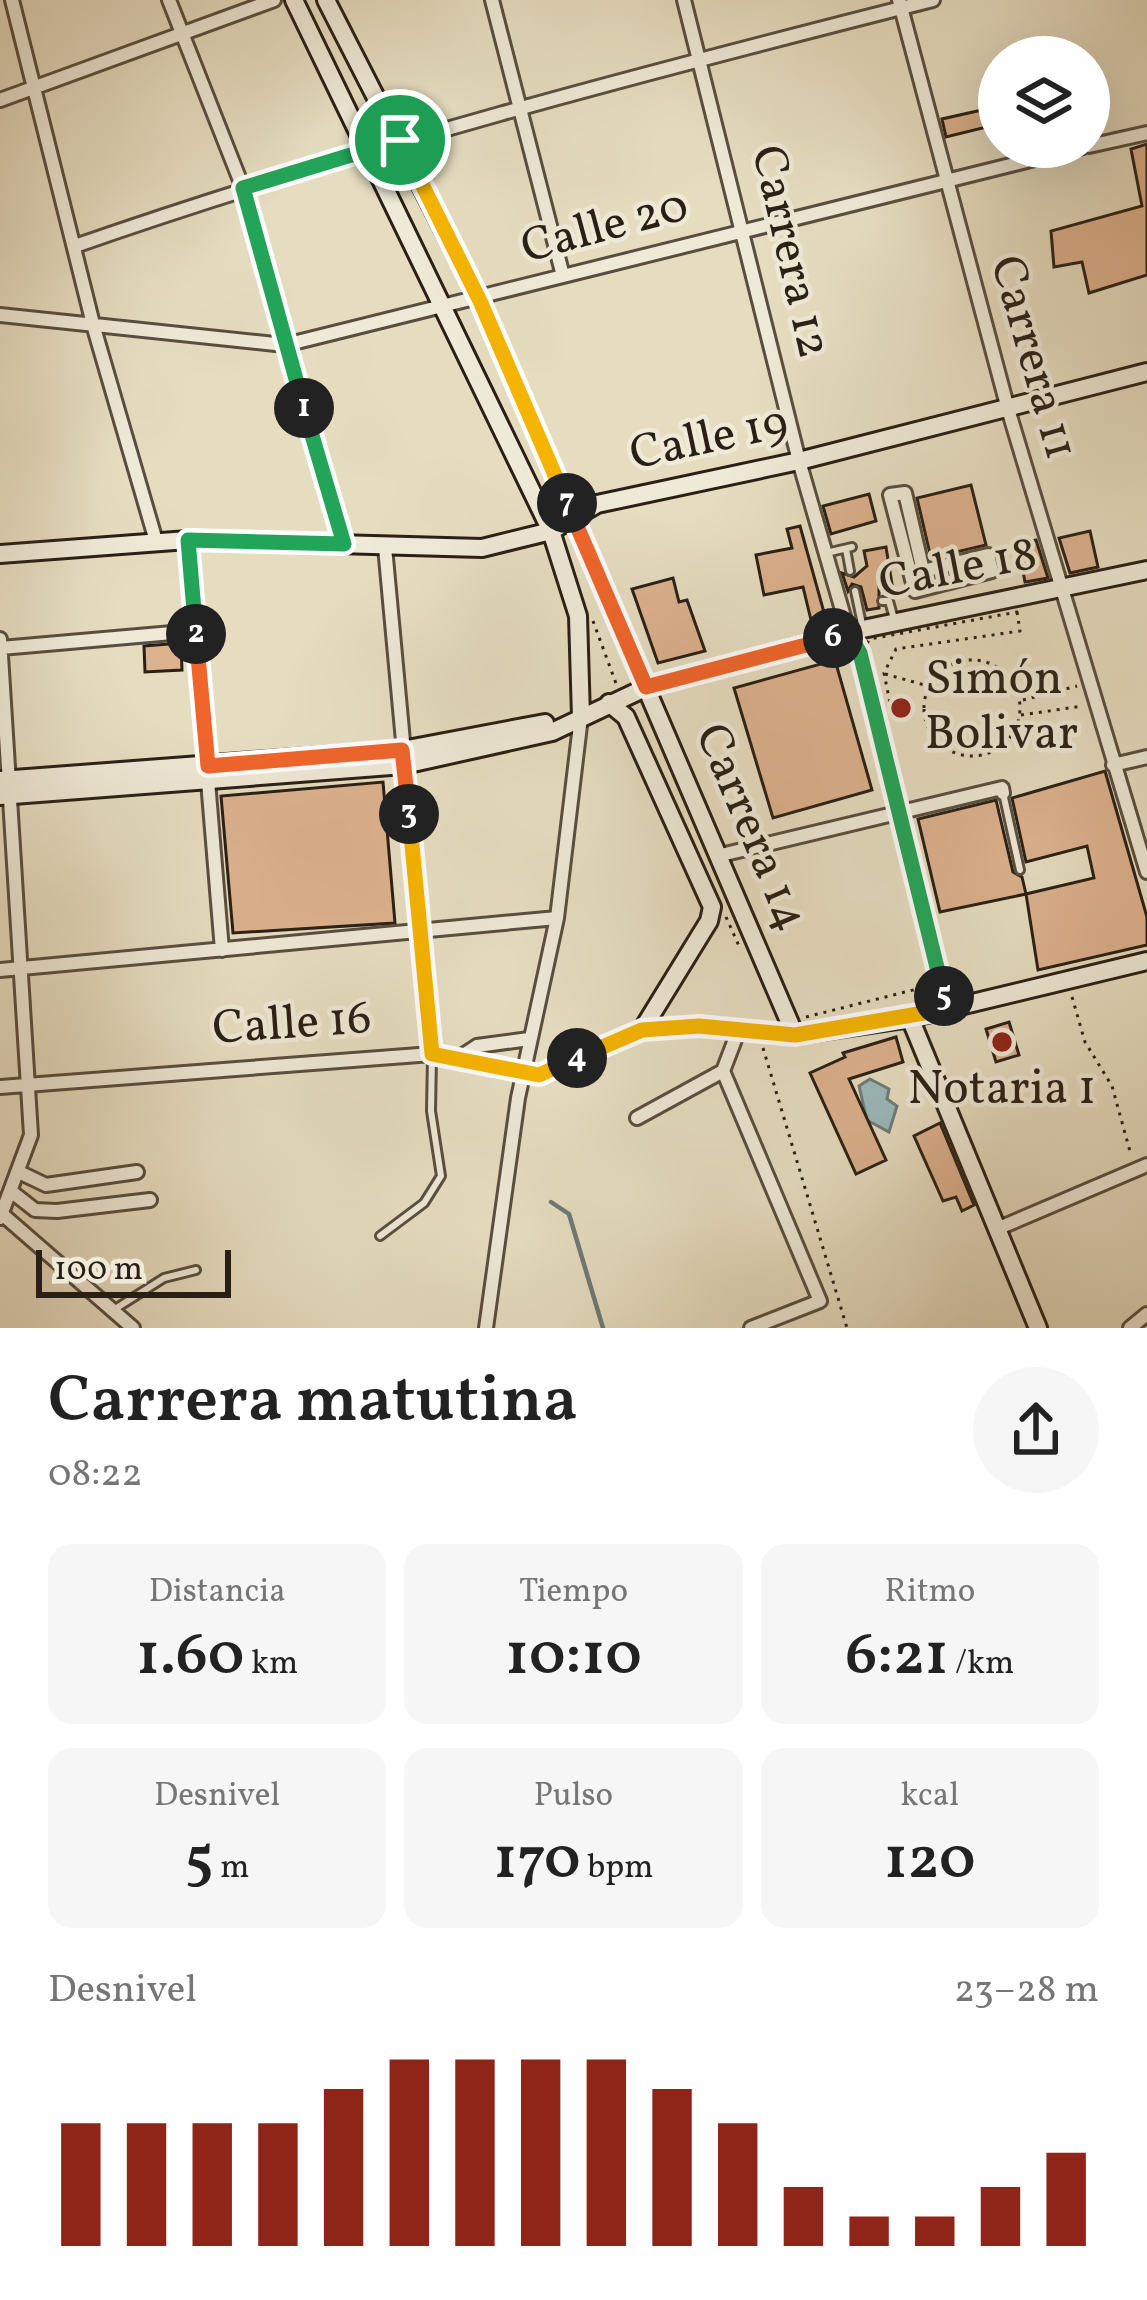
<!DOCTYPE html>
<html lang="es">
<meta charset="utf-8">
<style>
body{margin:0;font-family:Vollkorn,serif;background:#f6f6f6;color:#222;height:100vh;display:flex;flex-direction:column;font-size:45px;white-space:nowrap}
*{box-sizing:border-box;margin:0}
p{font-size:39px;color:#767676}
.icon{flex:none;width:66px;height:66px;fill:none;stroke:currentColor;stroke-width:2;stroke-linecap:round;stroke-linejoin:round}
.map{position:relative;height:1328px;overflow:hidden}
.panel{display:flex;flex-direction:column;background:#fff;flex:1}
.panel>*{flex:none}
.controls{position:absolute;left:978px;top:36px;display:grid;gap:24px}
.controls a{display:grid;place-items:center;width:132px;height:132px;border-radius:50%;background:#fff;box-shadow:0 12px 48px #0002;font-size:60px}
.scale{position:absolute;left:36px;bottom:30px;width:195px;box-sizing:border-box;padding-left:12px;border:6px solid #291f14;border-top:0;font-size:33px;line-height:42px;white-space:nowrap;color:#291f14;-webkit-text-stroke:9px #efe9d7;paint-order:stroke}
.pin{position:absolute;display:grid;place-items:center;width:102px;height:102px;color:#fff;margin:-51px;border:6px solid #fff;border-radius:50%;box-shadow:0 3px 12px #0007}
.km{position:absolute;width:60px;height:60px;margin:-30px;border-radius:50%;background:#222;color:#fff;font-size:33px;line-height:60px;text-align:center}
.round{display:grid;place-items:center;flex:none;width:126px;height:126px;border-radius:63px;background:#f6f6f6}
.summary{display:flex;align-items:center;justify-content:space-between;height:204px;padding:0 48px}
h1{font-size:66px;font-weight:600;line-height:90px}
.metrics{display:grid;grid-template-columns:repeat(3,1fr);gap:18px;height:204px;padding:12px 48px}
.metrics div{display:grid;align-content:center;border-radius:24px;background:#f6f6f6;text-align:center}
.metrics b{font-size:60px;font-weight:600}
.metrics small{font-size:33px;font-weight:400}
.metrics p{font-size:33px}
.chart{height:336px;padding:24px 48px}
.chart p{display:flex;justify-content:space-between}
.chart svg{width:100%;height:216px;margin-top:12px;stroke:#8f2418;stroke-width:6}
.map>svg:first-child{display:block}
.water{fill:#9ab9bd;stroke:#6d7b79;stroke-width:3}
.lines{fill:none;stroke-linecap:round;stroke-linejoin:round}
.stream{stroke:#6d7b79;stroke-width:4.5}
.building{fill:#dcb18e;stroke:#291f14;stroke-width:3}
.lane-casing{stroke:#584e3f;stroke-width:12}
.street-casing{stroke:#584e3f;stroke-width:18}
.secondary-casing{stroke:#291f14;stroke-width:22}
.path{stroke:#291f14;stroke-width:3;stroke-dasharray:3 6;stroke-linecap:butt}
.lane{stroke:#efe9d7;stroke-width:6}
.street{stroke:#efe9d7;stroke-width:12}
.secondary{stroke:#efe9d7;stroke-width:16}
.street-bridge-casing{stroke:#584e3f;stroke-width:18;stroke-linecap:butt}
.street-bridge{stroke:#efe9d7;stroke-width:12}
.split-1-casing{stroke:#fff;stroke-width:24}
.split-2-casing{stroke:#fff;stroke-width:24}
.split-3-casing{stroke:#fff;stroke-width:24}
.split-4-casing{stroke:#fff;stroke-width:24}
.split-5-casing{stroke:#fff;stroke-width:24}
.split-6-casing{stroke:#fff;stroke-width:24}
.split-7-casing{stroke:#fff;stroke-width:24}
.split-8-casing{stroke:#fff;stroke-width:24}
.split-1{stroke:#22a559;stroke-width:15}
.split-2{stroke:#22a559;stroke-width:15}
.split-3{stroke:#f0652b;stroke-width:15}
.split-4{stroke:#f5b400;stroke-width:15}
.split-5{stroke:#f5b400;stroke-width:15}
.split-6{stroke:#22a559;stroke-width:15}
.split-7{stroke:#f0652b;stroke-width:15}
.split-8{stroke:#f5b400;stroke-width:15}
.poi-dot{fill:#8f2418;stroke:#efe9d7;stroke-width:4.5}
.labels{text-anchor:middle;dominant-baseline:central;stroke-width:9;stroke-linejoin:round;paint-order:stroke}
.street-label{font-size:48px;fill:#291f14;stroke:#efe9d7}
.poi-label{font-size:48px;fill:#291f14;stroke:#efe9d7;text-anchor:start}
</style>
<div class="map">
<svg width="1147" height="1328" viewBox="0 0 1147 1328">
<rect width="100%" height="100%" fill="#e6ddc1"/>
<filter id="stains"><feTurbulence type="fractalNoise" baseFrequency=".00167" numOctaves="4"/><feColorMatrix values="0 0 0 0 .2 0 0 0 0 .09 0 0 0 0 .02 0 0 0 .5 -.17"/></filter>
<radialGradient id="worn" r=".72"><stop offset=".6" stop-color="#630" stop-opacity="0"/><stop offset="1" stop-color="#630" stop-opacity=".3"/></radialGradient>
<!-- water -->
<path class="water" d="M870,1079l19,10 -2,10 10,7 -8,26 -22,-12 -8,-34z"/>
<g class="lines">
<!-- stream -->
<path class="stream" d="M551,1202l18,12 34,114"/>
</g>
<!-- building -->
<path class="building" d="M995,107l4,17 -53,13 -4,-18z
M1147,144v131l-58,18 -7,-31 -28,5 -3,-36 91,-25 -11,-57z
M971,485l15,60 -55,13 -14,-60z
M869,494l7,27 -45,13 -8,-28z
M800,526l25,90 -14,4 -8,-33 -39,8 -8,-40 36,-7 -5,-19z
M1090,531l8,36 -28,6 -11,-35z
M1036,540l12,38 -23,4 -7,-38z
M886,547l6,37 -13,3v21l-12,2 -6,-23 -9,-3 -4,7 -6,-18 12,4 13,-11 -3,-15z
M673,578l6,24 8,-2 18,51 -47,12 -26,-74z
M181,643l1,27 -37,2 -1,-26z
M835,660l37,130 -99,28 -39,-130z
M1105,771l42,146v28l-109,25 -12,-76 68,-16 -7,-32 -61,16 -14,-64z
M383,782l12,141 -162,10 -12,-137z
M996,800l17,72 9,5 4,17 -86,18 -22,-93z
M1009,1022l10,33 -23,7 -10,-33z
M896,1037l7,25 -54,17 37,81 -30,14 -46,-101 35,-16 -2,-4z
M940,1123l34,82 -12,6 -6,-14 -13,4 -29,-65z"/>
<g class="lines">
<defs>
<path id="lane" d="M846,549l4,22
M826,553l26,-6
M855,591l8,38
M882,601h7l5,18
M1003,793l17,77
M380,1236l44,-33 17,-27 -10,-65 1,-54
M115,1309l49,-31 32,-8"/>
<path id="street" d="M12,0l82,328 62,213
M169,0l74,188 101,357
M492,0l71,276
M684,0l115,461 50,173 11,19 87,356
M899,0l109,409 139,463
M0,100l274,-100
M1089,146l58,-13
M75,246c281,-98 569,-173 858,-246
M0,315l285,30 798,-198
M905,493l18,78 65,-16 4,16 -77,20 -25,-96z
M188,540l34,410
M385,547l47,507
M0,639l31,496 -31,83
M1,648l194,-17
M1113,765l34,-8
M721,855l281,-67 1,5
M0,970l557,-52
M454,1061l23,-15 52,-7
M723,1071l97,230 -69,27
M723,1071l16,-42
M539,1075l103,-45
M0,1087l432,-33 70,15
M637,1118l86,-47
M21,1173l25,12 91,-13
M12,1192l23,18 22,1 93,-11
M2,1214l131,114
M999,1228l148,-63
M486,1328l32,-230 39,-180 24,-201
M1130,1328l17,-14"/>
<path id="secondary" d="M294,0l257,531 27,85 3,101
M326,0l154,301 315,734
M0,554l188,-14 294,8 69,-17 46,-27 202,-43 348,-89
M609,703l17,14 86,190 -3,14 -67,109
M0,780l402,-30 143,-27
M0,796l404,-31 148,-33 95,-45 216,-58 284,-59
M910,1018l128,310
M642,1030l57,-4 96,9 115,-17 237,-57"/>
</defs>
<!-- lane casing -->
<use href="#lane" class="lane-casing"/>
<!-- street casing -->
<use href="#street" class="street-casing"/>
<!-- secondary casing -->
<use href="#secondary" class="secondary-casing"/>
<!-- path -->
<path class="path" d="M1017,612l3,19 -124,18 -12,24 7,35 -12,2 -14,-64 5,-7z
M593,621l24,65
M924 708a48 48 0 1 1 96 0a48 48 0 1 1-96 0Z
M885,674l43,12
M1023,700l54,-14
M1021,715l62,-9
M726,917l13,29
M1072,997l13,45 27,44 19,69
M806,1017l123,-31
M763,1048l84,280"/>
<!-- lane -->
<use href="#lane" class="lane"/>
<!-- street -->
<use href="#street" class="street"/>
<!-- secondary -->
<use href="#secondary" class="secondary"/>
<defs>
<path id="street-bridge" d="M502,1069l37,6"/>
</defs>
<!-- street-bridge casing -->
<use href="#street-bridge" class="street-bridge-casing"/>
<!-- street-bridge -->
<use href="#street-bridge" class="street-bridge"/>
</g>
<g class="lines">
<defs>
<path id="split-1" d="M304,408l-61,-220 157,-48"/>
<path id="split-2" d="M196,634l-8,-94 156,4 -40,-136"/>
<path id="split-3" d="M196,634l12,132 194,-16 7,64"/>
<path id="split-4" d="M409,814l23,240 107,21 38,-17"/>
<path id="split-5" d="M577,1058l65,-28 57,-4 96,9 152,-26 -3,-13"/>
<path id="split-6" d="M833,638l16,-4 11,19 84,343"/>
<path id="split-7" d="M567,503l79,184 187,-49"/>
<path id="split-8" d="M400,140l80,161 87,202"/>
</defs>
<!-- split-1 casing -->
<use href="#split-1" class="split-1-casing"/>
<!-- split-2 casing -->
<use href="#split-2" class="split-2-casing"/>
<!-- split-3 casing -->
<use href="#split-3" class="split-3-casing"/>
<!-- split-4 casing -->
<use href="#split-4" class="split-4-casing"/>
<!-- split-5 casing -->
<use href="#split-5" class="split-5-casing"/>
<!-- split-6 casing -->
<use href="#split-6" class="split-6-casing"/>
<!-- split-7 casing -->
<use href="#split-7" class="split-7-casing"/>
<!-- split-8 casing -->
<use href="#split-8" class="split-8-casing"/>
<!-- split-1 -->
<use href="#split-1" class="split-1"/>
<!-- split-2 -->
<use href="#split-2" class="split-2"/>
<!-- split-3 -->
<use href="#split-3" class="split-3"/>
<!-- split-4 -->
<use href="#split-4" class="split-4"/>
<!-- split-5 -->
<use href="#split-5" class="split-5"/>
<!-- split-6 -->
<use href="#split-6" class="split-6"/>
<!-- split-7 -->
<use href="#split-7" class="split-7"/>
<!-- split-8 -->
<use href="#split-8" class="split-8"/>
</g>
<!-- markers -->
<g class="poi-dot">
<circle cx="901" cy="708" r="12"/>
<circle cx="1002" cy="1042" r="12"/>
</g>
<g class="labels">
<!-- street labels -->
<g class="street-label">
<text transform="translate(605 228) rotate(-15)">Calle 20</text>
<text transform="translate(789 252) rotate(77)">Carrera 12</text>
<text transform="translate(1032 358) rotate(74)">Carrera 11</text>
<text transform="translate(709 440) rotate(-12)">Calle 19</text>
<text transform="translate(958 570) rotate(-11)">Calle 18</text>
<text transform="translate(750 828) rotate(67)">Carrera 14</text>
<text transform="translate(292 1025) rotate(-4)">Calle 16</text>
</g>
<!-- poi labels -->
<g class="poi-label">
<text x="925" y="680">Simón<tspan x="925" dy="55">Bolivar</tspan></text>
<text x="1002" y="1090" text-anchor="middle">Notaria 1</text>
</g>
</g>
<rect width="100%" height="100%" filter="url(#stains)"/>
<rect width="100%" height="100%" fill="url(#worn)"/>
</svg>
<div class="controls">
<a><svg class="icon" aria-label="layers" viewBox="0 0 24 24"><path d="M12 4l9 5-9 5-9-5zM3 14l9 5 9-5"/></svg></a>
</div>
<div class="scale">100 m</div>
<div class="pin" style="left:400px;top:140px;background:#1e9e55"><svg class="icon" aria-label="arrive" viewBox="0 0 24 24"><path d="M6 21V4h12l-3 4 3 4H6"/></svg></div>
<b class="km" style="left:304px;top:408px">1</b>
<b class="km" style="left:196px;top:634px">2</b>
<b class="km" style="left:409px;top:814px">3</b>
<b class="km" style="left:577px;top:1058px">4</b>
<b class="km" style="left:944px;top:996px">5</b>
<b class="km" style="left:833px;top:638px">6</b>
<b class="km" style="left:567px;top:503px">7</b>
</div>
<section class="panel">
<div class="summary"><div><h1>Carrera matutina</h1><p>08:22</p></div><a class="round"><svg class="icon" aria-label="share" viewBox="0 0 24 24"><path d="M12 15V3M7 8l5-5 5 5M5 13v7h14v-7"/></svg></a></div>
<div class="metrics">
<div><p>Distancia</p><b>1.60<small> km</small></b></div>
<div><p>Tiempo</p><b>10:10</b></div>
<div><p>Ritmo</p><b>6:21<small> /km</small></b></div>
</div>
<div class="metrics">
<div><p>Desnivel</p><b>5<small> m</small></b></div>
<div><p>Pulso</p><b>170<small> bpm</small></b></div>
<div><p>kcal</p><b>120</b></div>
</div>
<div class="chart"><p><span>Desnivel</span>23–28 m</p>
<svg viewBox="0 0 160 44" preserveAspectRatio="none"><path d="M5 44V19M15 44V19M25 44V19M35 44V19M45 44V12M55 44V6M65 44V6M75 44V6M85 44V6M95 44V12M105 44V19M115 44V32M125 44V38M135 44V38M145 44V32M155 44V25"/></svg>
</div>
</section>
